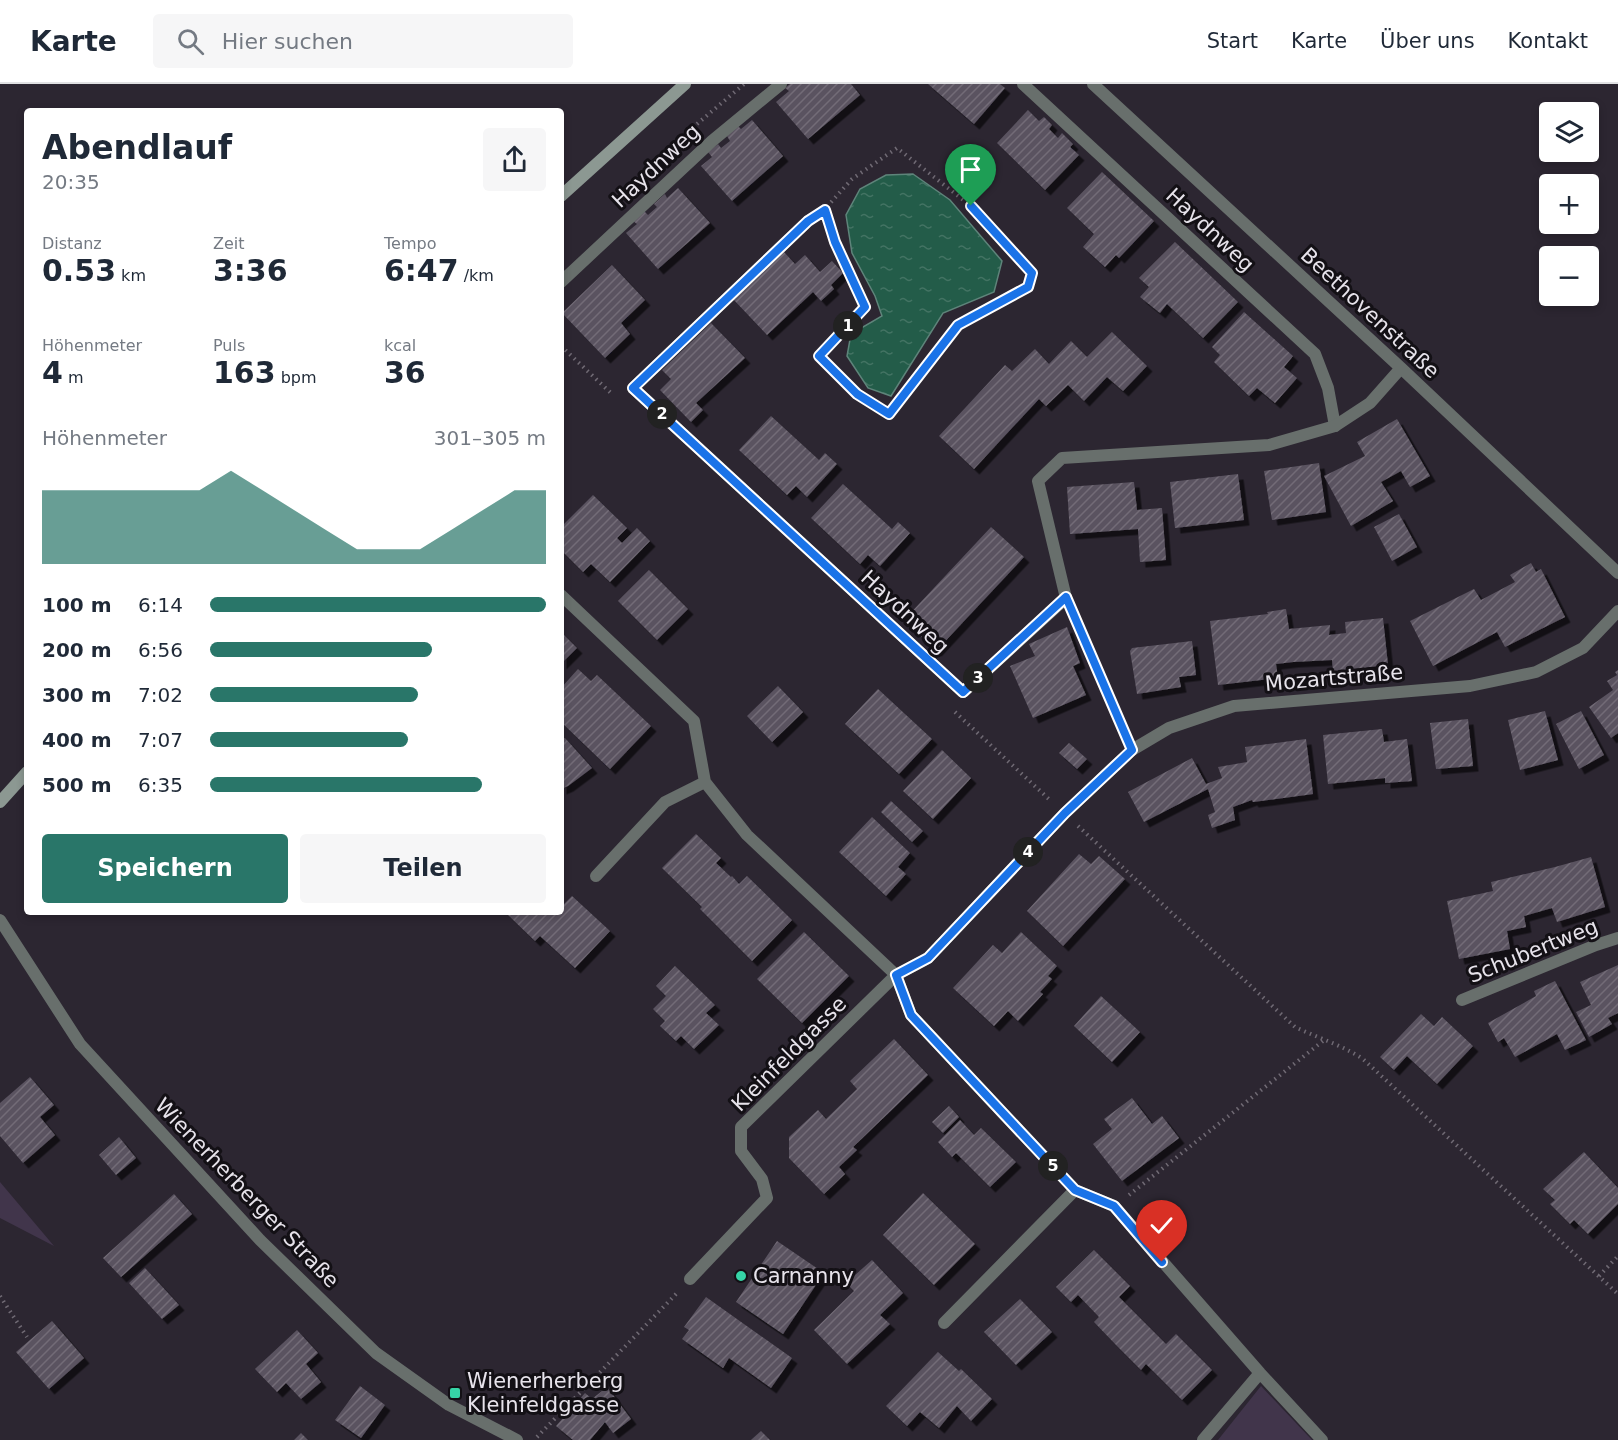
<!DOCTYPE html>
<html lang="de">
<meta charset="utf-8">
<style>
body{margin:0;font-family:"DejaVu Sans",sans-serif;background:#f6f6f7;color:#1f2937;height:100vh;display:flex;flex-direction:column;font-size:22px;white-space:nowrap}
*{box-sizing:border-box;margin:0}
p{font-size:20px;color:#747a83}
.icon{flex:none;width:33px;height:33px;fill:none;stroke:currentColor;stroke-width:2;stroke-linecap:round;stroke-linejoin:round}
.map{position:relative;flex:1;overflow:hidden}
.details{position:absolute;left:24px;top:24px;width:540px;height:807px;display:flex;flex-direction:column;background:#fff;border-radius:6px;box-shadow:0 3px 9px #0003}
.details>*{flex:none}
.controls{position:absolute;left:1539px;top:18px;display:grid;gap:12px}
.controls a{display:grid;place-items:center;width:60px;height:60px;border-radius:6px;background:#fff;box-shadow:0 3px 9px #0003;font-size:30px}
.pin{position:absolute;display:grid;place-items:center;width:51px;height:51px;color:#fff;margin:-62px -26px;border-radius:50% 50% 50% 0;rotate:-45deg;box-shadow:0 0 6px #0007}
.pin .icon{rotate:45deg}
.km{position:absolute;width:30px;height:30px;margin:-15px;border-radius:50%;background:#222;color:#fff;font-size:16px;line-height:30px;text-align:center}
.round{display:grid;place-items:center;flex:none;width:63px;height:63px;border-radius:6px;background:#f6f6f7}
.headline{display:flex;align-items:center;justify-content:space-between;height:102px;padding:0 18px}
h1{font-size:33px;font-weight:600;line-height:45px}
.stats{display:grid;grid-template-columns:repeat(3,1fr);gap:9px;height:102px;padding:6px 18px}
.stats div{display:grid;align-content:center}
.stats b{font-size:30px;font-weight:600}
.stats small{font-size:16px;font-weight:400}
.stats p{font-size:16px}
.chart{height:168px;padding:12px 18px}
.chart p{display:flex;justify-content:space-between}
.chart svg{width:100%;height:108px;margin-top:6px;fill:#297669;opacity:.7}
.button{display:flex;gap:12px;margin-top:auto;padding:12px 18px}
.button a{flex:1;height:69px;border-radius:6px;background:#297669;color:#fff;font-size:24px;font-weight:600;line-height:69px;text-align:center}
.button a+a{background:#f6f6f7;color:#1f2937}
ul{padding:0 18px;list-style:none;font-size:20px}
li{display:grid;grid-template-columns:96px 72px 1fr;align-items:center;height:45px}
li i{height:15px;border-radius:8px;background:#297669}
header{display:flex;align-items:center;gap:36px;box-sizing:border-box;height:84px;padding:0 30px;background:#fff;border-bottom:2px solid #e0e1e3}
header strong{font-size:28px}
nav{display:flex;gap:33px;margin-inline-start:auto;font-size:21px}
.search{width:420px;height:54px;background:#f6f6f7;display:flex;align-items:center;gap:15px;box-sizing:border-box;padding:0 21px;border-radius:6px;color:#747a83;font-size:22px}
.map>svg:first-child{display:block}
.green{fill:#41354b}
.water{fill:url(#water-ripples);stroke:#5e847a;stroke-width:1.5}
.building{fill:url(#building-hatch);filter:url(#shadow)}
.lines{fill:none;stroke-linecap:round;stroke-linejoin:round}
.path{stroke:#706a74;stroke-width:4;stroke-dasharray:1.5 4.5;stroke-linecap:butt}
.service{stroke:#686f6c;stroke-width:12}
.minor{stroke:#686f6c;stroke-width:12}
.tertiary{stroke:#686f6c;stroke-width:12}
.secondary{stroke:#8c9892;stroke-width:12}
.route-casing{stroke:#fff;stroke-width:12}
.route{stroke:#1a73e8;stroke-width:8}
.poi-dot{fill:#36d4a7;stroke:#131015;stroke-width:2}
.labels{text-anchor:middle;dominant-baseline:central;stroke-width:6;stroke-linejoin:round;paint-order:stroke}
.street-label{font-size:21px;fill:#e7e3eb;stroke:#131015}
.poi-label{font-size:21px;fill:#e7e3eb;stroke:#131015;text-anchor:start}
</style>
<header>
<strong>Karte</strong>
<div class="search"><svg class="icon" aria-label="search" viewBox="0 0 24 24"><circle cx="10" cy="10" r="6"/><path d="M15 15l6 6"/></svg>Hier suchen</div>
<nav><a>Start</a><a>Karte</a><a>Über uns</a><a>Kontakt</a></nav>
</header>
<div class="map">
<svg width="1618" height="1356" viewBox="0 0 1618 1356">
<defs>
<pattern id="water-ripples" width="26" height="14" patternUnits="userSpaceOnUse" patternTransform="scale(1.5)"><rect width="26" height="14" fill="#235c49"/><path d="M2 4q2-2 4 0t4 0M15 11q2-2 4 0t4 0" fill="none" stroke="#437363"/></pattern>
<pattern id="building-hatch" width="6" height="6" patternUnits="userSpaceOnUse" patternTransform="scale(1.5)"><rect width="6" height="6" fill="#5a5360"/><path d="M-1 1l2-2M0 6l6-6M5 7l2-2" fill="none" stroke="#726c77"/></pattern>
<filter id="shadow"><feDropShadow dx="5.5" dy="5.5" stdDeviation="0" flood-color="#0009"/></filter>
</defs>
<rect width="100%" height="100%" fill="#2c2631"/>
<!-- green -->
<path class="green" d="M0,1097v1l54,64 -54,-28z
M1261,1302l51,54h-94z"/>
<!-- water -->
<path class="water" d="M913,90l37,26 52,61 -8,31 -51,21 -52,83 -23,-8 -21,-32 4,-22 31,-18 -7,-20 -23,-43 -6,-38 14,-26 26,-14z"/>
<!-- building -->
<path class="building" d="M790,0h61l9,11 -52,44 -32,-37 13,-11 -4,-3z
M928,0h72l5,4 -31,36z
M1028,26l11,11 5,-4 8,8 -3,4 9,9 4,-5 11,11 -3,3 9,8 -34,35 -48,-47z
M752,36l31,36 -51,45 -31,-35 11,-9 -4,-5 10,-8 3,4 9,-7 -3,-5 11,-10 3,3z
M1102,88l52,49 -35,37 -3,-3 -11,12 -22,-20 11,-13 -27,-26z
M678,104l32,35 -52,46 -32,-36 11,-9 -4,-3 11,-10 4,4 9,-8 -3,-3 11,-10 2,4z
M1175,158l63,60 -35,36 -36,-34 -7,9 -20,-16 9,-10 -10,-9z
M784,168l11,12 10,-9 15,17 12,-11 11,12 -12,12 3,4 -13,12 -8,-9 -46,43 -34,-36z
M612,181l33,35 -24,23 9,11 -25,24 -43,-45z
M1244,228l49,44 -9,11 13,11 -22,25 -18,-15 -8,8 -35,-34 6,-7 -8,-8z
M711,239l34,35 -49,45 7,7 -12,12 -31,-32 11,-11 -9,-9z
M1112,248l35,34 -24,25 -16,-14 -23,24 -16,-16 -22,21 -7,-7 -65,70 -35,-33 66,-71 7,6 23,-22 14,15 22,-23 16,16z
M771,332l48,44 6,-7 12,11 -30,33 -11,-11 -9,9 -48,-45z
M1397,335l33,57 -20,11 -9,-16 -20,11 12,19 -42,25 -27,-50 41,-20 -8,-14z
M1319,379l7,49 -54,8 -8,-49z
M1238,390l6,46 -69,8 -5,-46z
M1134,398l3,28 25,-2 4,52 -26,2 -2,-33 -68,5 -3,-47z
M843,400l49,45 6,-7 12,11 -30,33 -12,-11 -8,9 -49,-46z
M593,411l34,33 -10,10 5,5 15,-15 13,13 -40,41 -19,-18 -8,8 -22,-22v-23z
M1399,430l18,33 -25,14 -18,-34z
M991,443l33,30 -88,94 -32,-31z
M1531,479l5,9 5,-3 24,48 -60,30 -8,-15 -64,34 -23,-45 64,-32 7,11 34,-18 -5,-7z
M649,486l39,39 -31,31 -39,-39z
M1286,525l3,20 41,-4 -1,10 17,-2 -1,-11 38,-4 5,47 -55,6 -1,-11 -39,2 -17,2 2,14 -60,7 -8,-64 58,-7 -1,-2z
M1067,543l13,36 -7,3 13,29 -53,23 -23,-52 25,-10 -6,-12z
M561,548l16,16 -16,16z
M1192,557l4,34 -17,2 2,10 -44,7 -7,-43 2,-3z
M578,585l13,12 6,-6 54,51 -41,43 -49,-47v-34z
M1618,586v63l-7,5 -22,-31 24,-17 -6,-9 10,-6 -2,-3z
M778,602l25,26 -31,30 -25,-26z
M878,605l54,50 -33,35 -54,-50z
M1545,627l13,49 -38,10 -12,-50z
M1581,627l23,44 -25,14 -23,-45z
M1468,635l5,47 -37,3 -6,-46z
M1382,645l2,13 23,-3 5,42 -27,2v-5l-57,6 -5,-49z
M565,654l27,30 -24,18 -7,3v-50z
M1306,655l7,55 -60,8 -1,-2 -19,7 2,13 -23,8 -4,-13 7,-3 -7,-23 -64,33 -16,-30 64,-34 14,26 16,-6 -4,-11 29,-5 -2,-15z
M1069,659l18,16 -10,10 -18,-16z
M942,666l29,28 -38,41 -30,-28z
M891,717l32,30 -11,11 -31,-30z
M872,733l38,36 -12,14 8,7 -20,22 -47,-44z
M696,750l25,24 -5,5 15,14 1,-1 7,8 8,-8 45,44 -40,41 -52,-52 2,-2 -40,-39z
M1079,770l12,10 8,-8 26,23 -62,67 -36,-35z
M1591,773l14,50 -48,15 -5,-14 -28,8 2,11 -19,4 3,18 -51,10 -12,-58 46,-10 -2,-9 64,-15z
M572,812l38,35 -35,37 -35,-32 -5,5 -28,-27 1,-2h53v-9l2,2z
M804,848l45,44 -47,47 -45,-44z
M1021,848l36,34 -9,10 4,3 -12,13 3,2 -25,27 -10,-10 -14,15 -41,-38 40,-43 9,8z
M1618,881v48l-10,5 4,6 -23,13 -13,-25 15,-7 -11,-23z
M675,882l40,39 -9,8 13,12 -25,24 -13,-13 -5,5 -16,-15 5,-5 -12,-12 13,-13 -10,-10z
M1555,897l31,59 -21,10 -8,-16 -42,23 -11,-19 -6,4 -10,-19 48,-27 -2,-5z
M1101,912l39,36 -28,30 -38,-36z
M1421,930l13,12 8,-9 31,29 -36,38 -30,-28 -13,14 -14,-13z
M894,955l34,36 -75,72 4,3 -18,17 6,7 -21,20 -35,-36v-21l29,-27 8,9 31,-30 -7,-8z
M30,993l24,28 -14,12 15,18 -32,28 -23,-27v-33z
M1132,1014l20,26 10,-8 17,22 -57,43 -29,-37 19,-15 -8,-10z
M949,1022l10,11 -16,16 -11,-11z
M960,1036l14,15 7,-7 35,34 -26,25 -34,-34 -4,4 -14,-15z
M119,1053l17,21 -20,17 -17,-20z
M1584,1068l34,36v16l-30,30 -14,-14 -4,4 -20,-20 5,-4 -12,-11z
M923,1109l52,51 -41,41 -51,-50z
M174,1110l18,20 -71,63 -18,-19z
M777,1157l47,32 -41,61 -47,-32z
M1094,1166l36,36 -11,11 47,47 10,-10 36,36 -30,30 -36,-36 -5,6 -24,-24 -23,-24 5,-5 -21,-22 -7,7 -15,-15z
M872,1176l31,33 -23,22 10,9 -43,40 -33,-34 40,-39 -8,-8z
M145,1184l34,37 -17,14 -33,-36z
M706,1213l86,61 -21,30 -42,-30 -6,10 -41,-29 7,-9 -5,-3z
M1020,1215l32,33 -36,33 -32,-33z
M52,1237l32,37 -35,31 -33,-37z
M297,1246l21,23 -12,11 15,18 -20,17 -15,-16 -9,9 -22,-23z
M938,1268l21,19 2,-2 31,30 -21,22 -14,-15 -18,22 -19,-16 -13,14 -21,-20z
M360,1302l25,19 -24,33 -26,-18z
M607,1303l24,32 -18,14 -8,-11 -15,18h-17l-17,-14 29,-33 7,6z
M761,1347l9,9h-19z
M301,1349l7,7h-14z"/>
<g class="lines">
<!-- path -->
<path class="path" d="M697,40l47,-40
M823,127l29,-32 45,-31 74,58 61,67 -4,14 -70,38 -69,89 -32,-20 -38,-38 46,-49 -30,-65 -6,-19
M561,262l52,49
M1074,532l49,118
M955,628l96,89
M1078,742l217,201c23,11 47,18 68,32l255,235
M1129,1111l194,-154
M1599,1192l19,-20
M0,1212l27,41
M537,1353l141,-145"/>
<!-- service -->
<path class="service" d="M1023,0l292,270 13,34 7,38
M808,137l-175,167 330,304 103,-94
M561,198l151,-141 69,-57"/>
<!-- minor -->
<path class="minor" d="M1093,0l308,284 217,205
M561,511l133,126 11,61 42,53 149,140 15,40 164,175 39,16 146,167 62,67
M1066,514l-28,-117 24,-23 207,-13 66,-19 35,-23 31,-35
M596,792l69,-74 40,-20
M1462,916l134,-55 22,-7
M690,1195l77,-81 -5,-19 -21,-28v-24l155,-152 32,-17 137,-145 67,-63 37,-22 65,-22 236,-20 66,-14 47,-24 35,-37
M944,1239l131,-133
M1203,1356l57,-67"/>
<!-- tertiary -->
<path class="tertiary" d="M0,836l80,124 180,196 116,113 73,52 68,35"/>
<!-- secondary -->
<path class="secondary" d="M561,112l124,-112
M0,718l27,-30"/>
</g>
<g class="lines">
<defs>
<path id="route" d="M971,122l61,67 -4,14 -70,38 -69,89 -32,-20 -38,-38 46,-49 -30,-65 -10,-32 -17,11 -175,167 330,304 103,-95 66,153 -67,63 -137,145 -32,17 15,40 164,175 39,16 48,56"/>
</defs>
<!-- route casing -->
<use href="#route" class="route-casing"/>
<!-- route -->
<use href="#route" class="route"/>
</g>
<!-- markers -->
<g class="poi-dot">
<circle cx="741" cy="1192" r="6"/>
<rect x="449" y="1303" width="12" height="12" rx="3"/>
</g>
<g class="labels">
<!-- street labels -->
<g class="street-label">
<text transform="translate(656 82) rotate(-43)">Haydnweg</text>
<text transform="translate(1210 146) rotate(43)">Haydnweg</text>
<text transform="translate(1370 229) rotate(43)">Beethovenstraße</text>
<text transform="translate(905 528) rotate(43)">Haydnweg</text>
<text transform="translate(1334 594) rotate(-5)">Mozartstraße</text>
<text transform="translate(1533 867) rotate(-22)">Schubertweg</text>
<text transform="translate(789 970) rotate(-45)">Kleinfeldgasse</text>
<text transform="translate(247 1109) rotate(46)">Wienerherberger Straße</text>
</g>
<!-- poi labels -->
<g class="poi-label">
<text x="753" y="1192">Carnanny</text>
<text x="467" y="1297">Wienerherberg<tspan x="467" dy="24">Kleinfeldgasse</tspan></text>
</g>
</g>
</svg>
<div class="controls">
<a><svg class="icon" aria-label="layers" viewBox="0 0 24 24"><path d="M12 4l9 5-9 5-9-5zM3 14l9 5 9-5"/></svg></a>
<a>+</a>
<a>−</a>
</div>
<div class="pin" style="left:971px;top:122px;background:#1e9e55"><svg class="icon" aria-label="arrive" viewBox="0 0 24 24"><path d="M6 21V4h12l-3 4 3 4H6"/></svg></div>
<div class="pin" style="left:1162px;top:1178px;background:#d93025"><svg class="icon" aria-label="check" viewBox="0 0 24 24"><path d="M5 12l5 5 9-10"/></svg></div>
<b class="km" style="left:848px;top:242px">1</b>
<b class="km" style="left:662px;top:330px">2</b>
<b class="km" style="left:978px;top:594px">3</b>
<b class="km" style="left:1028px;top:768px">4</b>
<b class="km" style="left:1053px;top:1082px">5</b>
<section class="details">
<div class="headline"><div><h1>Abendlauf</h1><p>20:35</p></div><a class="round"><svg class="icon" aria-label="share" viewBox="0 0 24 24"><path d="M12 15V3M7 8l5-5 5 5M5 13v7h14v-7"/></svg></a></div>
<div class="stats">
<div><p>Distanz</p><b>0.53<small> km</small></b></div>
<div><p>Zeit</p><b>3:36</b></div>
<div><p>Tempo</p><b>6:47<small> /km</small></b></div>
</div>
<div class="stats">
<div><p>Höhenmeter</p><b>4<small> m</small></b></div>
<div><p>Puls</p><b>163<small> bpm</small></b></div>
<div><p>kcal</p><b>36</b></div>
</div>
<div class="chart"><p><span>Höhenmeter</span>301–305 m</p>
<svg viewBox="0 0 160 44" preserveAspectRatio="none"><path d="M0 44V14L10 14L20 14L30 14L40 14L50 14L60 6L70 14L80 22L90 30L100 38L110 38L120 38L130 30L140 22L150 14L160 14V44z"/></svg>
</div>
<ul>
<li><b>100 m</b>6:14<i style="width:100%"></i></li>
<li><b>200 m</b>6:56<i style="width:66%"></i></li>
<li><b>300 m</b>7:02<i style="width:62%"></i></li>
<li><b>400 m</b>7:07<i style="width:59%"></i></li>
<li><b>500 m</b>6:35<i style="width:81%"></i></li>
</ul>
<div class="button"><a>Speichern</a><a>Teilen</a></div>
</section>
</div>
